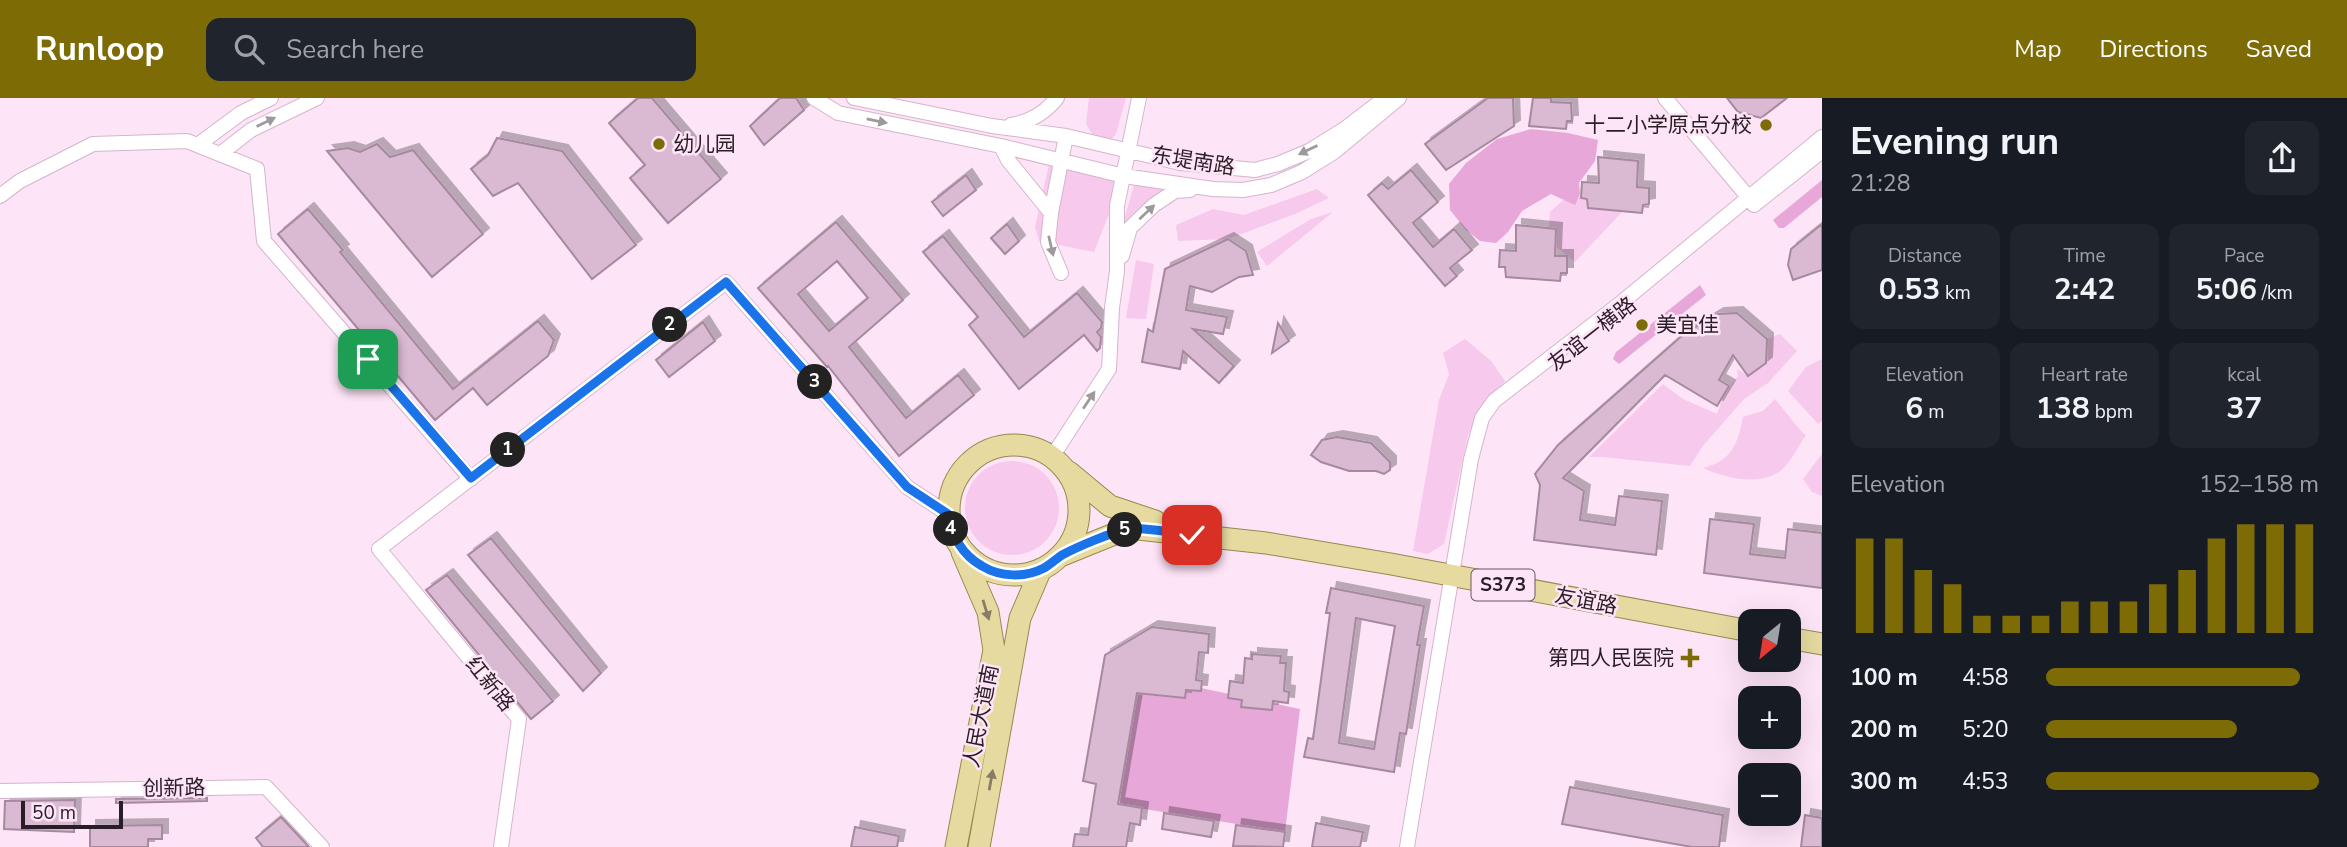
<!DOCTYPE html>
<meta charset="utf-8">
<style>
body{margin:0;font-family:"Nunito Sans","Noto Sans SC",sans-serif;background:#20242c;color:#f1f3f6;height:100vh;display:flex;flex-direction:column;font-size:26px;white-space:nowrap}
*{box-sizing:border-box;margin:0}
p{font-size:23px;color:#9ea1a6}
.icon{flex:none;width:38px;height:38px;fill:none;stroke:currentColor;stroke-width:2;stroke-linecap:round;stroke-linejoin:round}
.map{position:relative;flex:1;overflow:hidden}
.sheet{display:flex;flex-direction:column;background:#171b24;width:525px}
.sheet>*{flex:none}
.needle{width:46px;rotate:210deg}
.tools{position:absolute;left:1738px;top:511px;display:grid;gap:14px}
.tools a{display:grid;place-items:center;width:63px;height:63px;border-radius:14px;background:#171b24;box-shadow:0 7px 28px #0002;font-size:35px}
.scale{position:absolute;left:21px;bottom:18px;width:102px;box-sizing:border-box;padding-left:7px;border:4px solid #291d26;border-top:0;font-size:19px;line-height:24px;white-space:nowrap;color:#291d26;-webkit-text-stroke:5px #fee4f7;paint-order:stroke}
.pin{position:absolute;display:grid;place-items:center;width:60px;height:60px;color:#fff;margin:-30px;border-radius:14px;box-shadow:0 4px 10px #0006}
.km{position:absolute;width:35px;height:35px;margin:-18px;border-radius:50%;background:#222;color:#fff;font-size:19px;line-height:35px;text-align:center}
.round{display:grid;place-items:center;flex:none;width:74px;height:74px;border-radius:14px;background:#20242c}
.overview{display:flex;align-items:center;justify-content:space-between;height:119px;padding:0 28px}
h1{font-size:38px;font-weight:700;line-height:52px}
.metrics{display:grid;grid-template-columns:repeat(3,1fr);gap:10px;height:119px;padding:7px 28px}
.metrics div{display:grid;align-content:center;border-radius:14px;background:#20242c;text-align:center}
.metrics b{font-size:30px;font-weight:700}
.metrics small{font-size:19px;font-weight:400}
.metrics p{font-size:19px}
.chart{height:196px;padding:14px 28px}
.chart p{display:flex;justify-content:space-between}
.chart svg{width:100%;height:126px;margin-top:7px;stroke:#7d6c06;stroke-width:6}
ul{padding:0 28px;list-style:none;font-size:23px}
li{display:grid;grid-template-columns:112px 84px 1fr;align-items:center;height:52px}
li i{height:18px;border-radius:9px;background:#7d6c06}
header{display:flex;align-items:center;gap:42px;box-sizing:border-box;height:98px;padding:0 35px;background:#7d6c06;color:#fff}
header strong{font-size:33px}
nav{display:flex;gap:38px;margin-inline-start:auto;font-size:24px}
.search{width:490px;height:63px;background:#20242c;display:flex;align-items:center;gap:18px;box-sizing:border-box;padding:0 24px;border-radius:14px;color:#9ea1a6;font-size:26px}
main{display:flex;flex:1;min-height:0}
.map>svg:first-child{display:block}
.green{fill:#f7c9ec}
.forest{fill:#e7a7d8}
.building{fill:#dabad2;stroke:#a6899f;stroke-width:2;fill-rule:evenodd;filter:url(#shadow)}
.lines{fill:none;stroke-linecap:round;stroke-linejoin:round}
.street-casing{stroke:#d4b5cc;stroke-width:16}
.primary-casing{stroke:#99884e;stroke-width:23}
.street{stroke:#fff;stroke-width:14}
.primary{stroke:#e6daa1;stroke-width:21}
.oneway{fill:#9f999d}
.oneway2{fill:#887c64}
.route-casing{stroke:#fff;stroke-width:14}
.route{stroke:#1a73e8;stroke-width:9}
.poi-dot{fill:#7d6c06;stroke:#fee4f7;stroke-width:2.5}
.labels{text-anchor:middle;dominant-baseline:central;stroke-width:5;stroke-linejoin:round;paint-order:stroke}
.shield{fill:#fee4f7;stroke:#695965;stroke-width:2}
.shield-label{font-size:19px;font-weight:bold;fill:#291d26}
.poi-label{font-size:21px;fill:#291d26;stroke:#fee4f7;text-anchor:end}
.street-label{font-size:21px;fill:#291d26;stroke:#fee4f7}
</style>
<header>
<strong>Runloop</strong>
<div class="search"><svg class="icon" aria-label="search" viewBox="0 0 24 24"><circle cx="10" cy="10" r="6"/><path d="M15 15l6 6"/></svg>Search here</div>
<nav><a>Map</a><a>Directions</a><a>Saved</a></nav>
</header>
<main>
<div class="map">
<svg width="1822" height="749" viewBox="0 0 1822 749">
<defs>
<filter id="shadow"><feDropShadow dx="6" dy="-6" stdDeviation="0" flood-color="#0004"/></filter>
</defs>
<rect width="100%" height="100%" fill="#fee4f7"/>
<!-- green -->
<path class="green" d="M1089,0h37l-10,36 -5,6 -17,-3 -8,-13z
M1052,53l72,25 -30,76 -55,-11 -4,-14z
M1173,85l-50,40 11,-38z
M1317,91l12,9 -34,16 -67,25 -50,2 -2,-16 37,-16 31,6z
M1571,95l16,6 1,9 35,3 -48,51 -20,-16 1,-16 -7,-1 1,-17z
M1333,114l-66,54 -10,-14 54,-33z
M1136,162l18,4 -8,55 -20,-1z
M1780,236l17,17 -29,32 -24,16 -42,48 -12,19 -87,-9h-14l74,-73 20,15 34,15 7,-20 14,-18 -1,-7 11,7 18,-13 1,-24z
M1465,241l26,22 14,20 -30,39 -7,15 -24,109 -16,10 -15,-3 26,-151 10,-26 -6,-21z
M1822,261v62l-4,3 -30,-33 18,-24z
M1775,301c7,8 25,33 31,36 -8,11 -16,30 -27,37 -22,14 -54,6 -76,-4 29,-7 35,-25 40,-51l20,-6z
M1822,356v42l-10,-4 -9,-13z
M965 410a47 47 0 1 1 94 0a47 47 0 1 1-94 0Z"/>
<!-- forest -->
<path class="forest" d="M1531,31l37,4 30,7 -3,21 -16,22 1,11 -5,11 -24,-11 -29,17 -14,21 -12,11 -16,-2 -14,-11 -16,-20 -1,-26 17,-21 31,-24z
M1822,82v17l-38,31h-5l-6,-8z
M1700,187l6,10 -87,69 -6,-5 3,-7z
M1139,577l161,34 -15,123 -165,-27 1,-17z"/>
<!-- building -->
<path class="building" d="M638,0h14l69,81 -53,44 -38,-45 15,-13 -36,-42z
M780,0h16l8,12 -40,35 -14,-19z
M1488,0h25l1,28 -68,44 -21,-26z
M1533,0h18v4l20,1 1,18h-5l-1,8 -37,-3z
M1727,0h60l-26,20 -23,-6z
M497,40l65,13 74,94 -44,34 -74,-96 -25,13 -22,-27 17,-14z
M377,46l13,13 23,-7 70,84 -51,43 -105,-126 21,-3 12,4z
M1598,59l40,4 -1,26 12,1v16l-6,1 -1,8 -54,-5 -1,-9 -6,-1 1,-16 17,1z
M1411,72l27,32 -25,21 20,24 21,-18 18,21 -22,18 7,8 -12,10 -77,-91 14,-12 6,6z
M966,77l10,15 -33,26 -11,-14z
M308,111l35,41 -3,2 113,137 85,-68 16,19 -6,16 -61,49 -14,-17 -38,32 -157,-186z
M836,124l67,78 -54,47 57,71 52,-43 16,20 -75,61 -71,-90 -1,1 -69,-79zM837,163l31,37 -39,33 -31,-37z
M1007,126l12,17 -14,13 -14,-16z
M1822,126v46l-29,10 -5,-15 3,-16z
M1516,127l40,4 -1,27h12v17h-6l-1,8 -54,-4 -1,-10h-6l1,-17 16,1z
M943,138l81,101 53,-44 25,29 -1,6 -4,4 4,5 -1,11 -3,3 -13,-16 -65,54 -50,-64 9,-8 -55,-65z
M1228,141l18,12 7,24 -14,2 -27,15 -22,-6 -4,24 41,7 -4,17 -30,-5 41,37 -15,17 -36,-32 -3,18 -38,-7 6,-33 5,3 12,-63z
M1737,215l30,26 -1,24 -18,13 -15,-21 -14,25 10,6 -12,20 -52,-31 -102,103 21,13 -4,29 35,5 4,-29 43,5 -6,54 -122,-15 6,-55 -5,-11 23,-29 127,-112 33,-19z
M703,224l12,19 -46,36 -13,-17z
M1278,225l11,18 -17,12z
M1337,339l34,6 19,19v8l-6,4 -8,-3h-27l-28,-9 -10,-7 11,-15z
M1710,421l44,5 -4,30 35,4 3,-29 34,4v55l-118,-15z
M491,440l110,135 -18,18 -115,-136z
M447,477l106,126 -22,18 -105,-129z
M1331,490l93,18 -7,39h3l-14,89 -6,-1 -6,39 -90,-15 4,-19 5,1 17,-126h-4zM1356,520l39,8 -21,123 -35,-6z
M1152,529l57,7 -1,19 -9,-1 -3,28 6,1 -1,10 -15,-1 -1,8 -48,-5 -19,111 24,4 -2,17 -10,-2 -4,24h-53l2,-13 13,1 8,-51 -13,-3 22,-126z
M1252,556l29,2 -1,7h6l-2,28 5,1 -1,11 -15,-2 -1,9 -31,-3 1,-7 -14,-2 2,-17 13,2 2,-25 7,1z
M1570,689l153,28 -4,32h-27l-130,-23z
M207,700v3l-91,2v-4z
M75,702l-1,32 -70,-3 1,-28z
M1164,715l50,8 -3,16 -49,-8z
M1805,717l17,3v29h-21z
M281,719l28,30h-46l-7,-9z
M1316,725l47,9 -3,15h-48z
M162,727v14h-14v8h-58v-21z
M1236,727l49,7 -2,15 -50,-1z
M855,729l44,9 -2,11h-46z"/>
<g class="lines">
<defs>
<path id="street" d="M814,0l24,15 163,33 123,30 89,13 30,1 28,-5 31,-13 32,-20 65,-54
M854,0l138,28 74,10 114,27 75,7 23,-6 31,-13 34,-21 42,-32
M1665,0l84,100
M1011,27c19,-3 34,-12 46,-27
M199,46l42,-31 30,-15
M1001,48l7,14 43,53 -3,29 13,31
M220,56l31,-24 66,-32
M0,98l20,-15 73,-37 94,-3 70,28 7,72 207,238
M1754,107l68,-54
M1051,115l15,-77
M1122,158l8,-28 24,-23 21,-14 15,-1
M1052,359l57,-88 3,-61 5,-37v-65l22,-108
M0,693l266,-4 56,60
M501,749l18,-128 -140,-170 347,-267 181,205 41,27
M1407,749l64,-388 11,-41 12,-17 128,-99 200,-165"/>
<path id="primary" d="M949 412a65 65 0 1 1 130 0a65 65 0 1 1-130 0Z
M1069,374l41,34 45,15
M1060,458l69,-28 137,15 125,21 359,67
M1788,540l34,6
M956,749l38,-197 -6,-38 -26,-60
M979,749l41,-229 21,-49"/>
</defs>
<!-- street casing -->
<use href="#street" class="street-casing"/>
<!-- primary casing -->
<use href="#primary" class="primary-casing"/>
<!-- street -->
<use href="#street" class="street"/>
<!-- primary -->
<use href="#primary" class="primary"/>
</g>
<!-- one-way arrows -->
<defs><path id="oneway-solid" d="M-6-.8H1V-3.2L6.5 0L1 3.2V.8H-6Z" transform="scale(1.75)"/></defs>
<g class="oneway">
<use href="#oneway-solid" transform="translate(877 23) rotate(12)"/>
<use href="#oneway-solid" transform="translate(266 24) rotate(-26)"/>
<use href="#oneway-solid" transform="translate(1308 52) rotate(154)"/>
<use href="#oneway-solid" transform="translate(1147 114) rotate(-43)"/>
<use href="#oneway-solid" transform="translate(1051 148) rotate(77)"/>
<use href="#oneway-solid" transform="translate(1089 302) rotate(-56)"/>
</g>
<g class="oneway2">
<use href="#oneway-solid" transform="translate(986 512) rotate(73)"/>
<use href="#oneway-solid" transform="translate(991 682) rotate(-80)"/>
</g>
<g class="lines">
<defs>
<path id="route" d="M368,261l103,119 255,-196 181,205 41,27c5,23 13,40 34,52 18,11 43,12 62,2 7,-4 12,-9 18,-13 15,-8 50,-23 66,-26 14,-3 48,5 64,6"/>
</defs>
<!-- route casing -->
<use href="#route" class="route-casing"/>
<!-- route -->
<use href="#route" class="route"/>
</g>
<!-- markers -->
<g class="poi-dot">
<circle cx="1766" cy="27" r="7"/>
<circle cx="659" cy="46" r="7"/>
<circle cx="1642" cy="227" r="7"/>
<path d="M1686.5 549.5h7v7h7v7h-7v7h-7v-7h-7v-7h7z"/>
</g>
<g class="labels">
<!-- shield labels -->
<rect class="shield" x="1471.5" y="471.5" width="63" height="31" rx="5"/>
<g class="shield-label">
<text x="1503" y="487">S373</text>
</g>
<!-- poi labels -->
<g class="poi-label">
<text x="1752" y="27">十二小学原点分校</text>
<text x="673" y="46" text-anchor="start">幼儿园</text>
<text x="1656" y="227" text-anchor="start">美宜佳</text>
<text x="1674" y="560">第四人民医院</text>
</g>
<!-- street labels -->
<g class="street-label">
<text transform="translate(1193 63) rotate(9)">东堤南路</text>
<text transform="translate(1592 236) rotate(-38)">友谊一横路</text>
<text transform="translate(1586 503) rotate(11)">友谊路</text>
<text transform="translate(490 586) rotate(51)">红新路</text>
<text transform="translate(981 618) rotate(-79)">人民大道南</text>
<text transform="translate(174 690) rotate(-1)">创新路</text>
</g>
</g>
</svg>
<div class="tools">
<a><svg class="needle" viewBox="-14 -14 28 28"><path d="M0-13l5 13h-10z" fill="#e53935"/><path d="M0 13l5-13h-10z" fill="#9ea1a6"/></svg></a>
<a>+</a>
<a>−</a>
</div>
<div class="scale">50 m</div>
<div class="pin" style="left:368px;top:261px;background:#1e9e55"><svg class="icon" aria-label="arrive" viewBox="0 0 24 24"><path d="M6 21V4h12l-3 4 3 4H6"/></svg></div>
<div class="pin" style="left:1192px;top:437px;background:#d93025"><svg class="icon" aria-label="check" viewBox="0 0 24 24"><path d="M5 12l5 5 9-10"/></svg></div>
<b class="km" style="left:508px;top:352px">1</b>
<b class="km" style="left:670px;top:227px">2</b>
<b class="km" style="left:815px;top:284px">3</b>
<b class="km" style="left:951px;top:431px">4</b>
<b class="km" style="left:1125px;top:432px">5</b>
</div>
<section class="sheet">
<div class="overview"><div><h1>Evening run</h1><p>21:28</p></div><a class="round"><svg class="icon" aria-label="share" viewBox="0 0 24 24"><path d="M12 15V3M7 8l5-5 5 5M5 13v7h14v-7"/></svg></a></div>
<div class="metrics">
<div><p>Distance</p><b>0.53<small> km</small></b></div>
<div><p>Time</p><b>2:42</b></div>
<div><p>Pace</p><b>5:06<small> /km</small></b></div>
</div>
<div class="metrics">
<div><p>Elevation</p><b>6<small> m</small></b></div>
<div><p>Heart rate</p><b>138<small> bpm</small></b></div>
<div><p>kcal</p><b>37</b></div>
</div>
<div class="chart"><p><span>Elevation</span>152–158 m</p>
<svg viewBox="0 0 160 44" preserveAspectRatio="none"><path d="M5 44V11M15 44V11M25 44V22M35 44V27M45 44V38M55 44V38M65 44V38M75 44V33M85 44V33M95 44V33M105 44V27M115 44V22M125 44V11M135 44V6M145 44V6M155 44V6"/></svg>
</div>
<ul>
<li><b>100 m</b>4:58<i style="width:93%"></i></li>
<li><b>200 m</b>5:20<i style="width:70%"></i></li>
<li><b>300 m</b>4:53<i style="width:100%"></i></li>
</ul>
</section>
</main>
